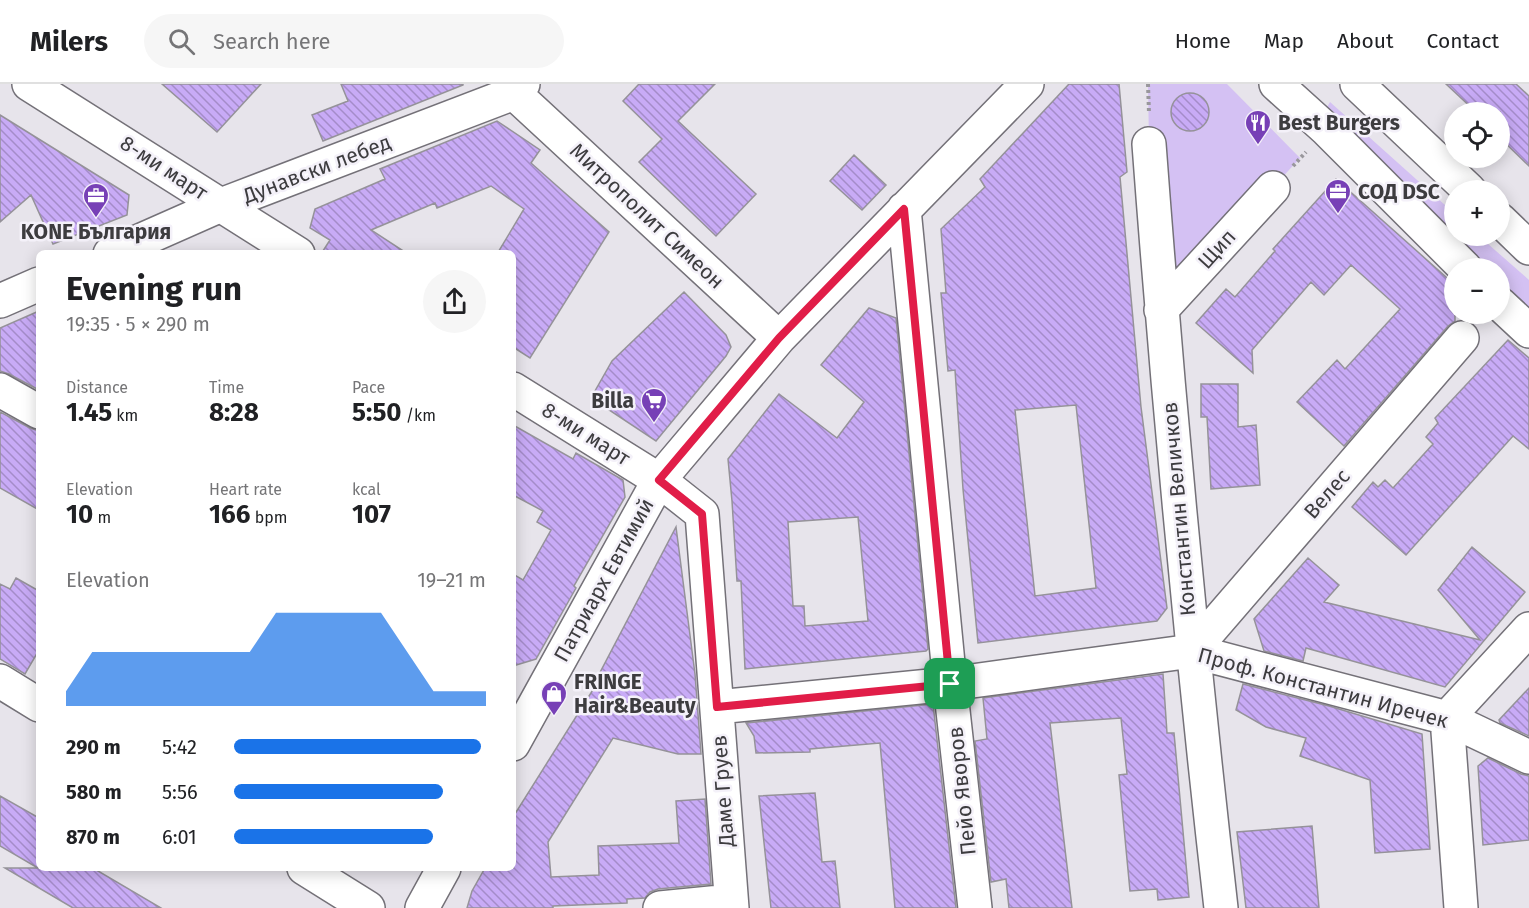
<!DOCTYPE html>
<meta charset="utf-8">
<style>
body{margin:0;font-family:"Fira Sans",sans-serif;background:#f6f6f6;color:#202124;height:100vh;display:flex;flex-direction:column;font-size:22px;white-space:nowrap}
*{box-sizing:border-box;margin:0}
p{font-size:20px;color:#757577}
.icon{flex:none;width:33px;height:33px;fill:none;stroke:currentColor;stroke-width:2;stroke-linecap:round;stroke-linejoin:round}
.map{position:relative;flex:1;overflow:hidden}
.side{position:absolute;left:36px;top:166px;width:480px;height:621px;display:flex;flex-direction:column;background:#fff;border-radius:9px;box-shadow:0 3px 15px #0003}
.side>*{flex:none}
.controls{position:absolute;left:1444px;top:18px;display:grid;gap:12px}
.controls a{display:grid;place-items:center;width:66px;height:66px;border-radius:50%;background:#fff;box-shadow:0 3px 15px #0003;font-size:30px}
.pin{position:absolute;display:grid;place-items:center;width:51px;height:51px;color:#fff;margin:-26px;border-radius:12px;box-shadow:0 3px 9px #0006}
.round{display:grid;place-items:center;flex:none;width:63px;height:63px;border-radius:32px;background:#f6f6f6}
.headline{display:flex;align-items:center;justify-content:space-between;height:102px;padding:0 30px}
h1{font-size:33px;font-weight:700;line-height:45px}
.stats{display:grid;grid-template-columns:repeat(3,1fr);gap:9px;height:102px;padding:6px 30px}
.stats div{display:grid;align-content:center}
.stats b{font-size:26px;font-weight:700}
.stats small{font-size:16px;font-weight:400}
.stats p{font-size:16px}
.chart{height:168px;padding:12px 30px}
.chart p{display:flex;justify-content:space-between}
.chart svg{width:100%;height:108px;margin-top:6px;fill:#1a73e8;opacity:.7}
ul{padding:0 30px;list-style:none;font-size:20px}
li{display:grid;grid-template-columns:96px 72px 1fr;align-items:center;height:45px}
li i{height:15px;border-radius:8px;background:#1a73e8}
header{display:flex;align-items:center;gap:36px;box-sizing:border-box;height:84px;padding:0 30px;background:#fff;border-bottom:2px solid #e0e0e0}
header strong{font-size:28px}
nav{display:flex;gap:33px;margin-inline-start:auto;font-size:21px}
.search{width:420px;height:54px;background:#f6f6f6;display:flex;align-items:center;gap:15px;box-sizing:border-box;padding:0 21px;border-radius:33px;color:#757577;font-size:22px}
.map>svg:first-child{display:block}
.grass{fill:#d4c1f3}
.building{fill:url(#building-back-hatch);stroke:#959299;stroke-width:1.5;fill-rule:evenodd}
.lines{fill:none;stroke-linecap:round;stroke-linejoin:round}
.minor-casing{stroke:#747178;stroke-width:36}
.secondary-casing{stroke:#747178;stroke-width:36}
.path{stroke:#99979c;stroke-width:4;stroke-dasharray:3 3;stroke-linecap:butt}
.minor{stroke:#fff;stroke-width:33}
.secondary{stroke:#fff;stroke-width:33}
.route-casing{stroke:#fff;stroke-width:12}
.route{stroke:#e11d48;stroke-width:8}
.labels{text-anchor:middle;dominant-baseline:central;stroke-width:5;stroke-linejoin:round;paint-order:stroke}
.poi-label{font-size:21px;font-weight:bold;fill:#3d3c3f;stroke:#f4f1f9;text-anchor:start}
.street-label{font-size:21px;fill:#3d3c3f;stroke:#f4f1f9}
</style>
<header>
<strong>Milers</strong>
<div class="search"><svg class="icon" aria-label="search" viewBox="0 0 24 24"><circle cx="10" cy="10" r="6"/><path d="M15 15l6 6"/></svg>Search here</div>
<nav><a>Home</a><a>Map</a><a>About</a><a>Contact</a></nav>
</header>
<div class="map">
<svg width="1529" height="824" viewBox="0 0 1529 824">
<defs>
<pattern id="building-back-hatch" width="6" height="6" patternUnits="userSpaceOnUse" patternTransform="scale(1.5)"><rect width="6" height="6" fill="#c8abf6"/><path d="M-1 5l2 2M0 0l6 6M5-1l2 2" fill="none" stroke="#a48cc9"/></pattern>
</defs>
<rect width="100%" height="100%" fill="#e7e4eb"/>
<!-- grass -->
<path class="grass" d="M1148,0h79l73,74 -139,152 -12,-166z
M1330,18l125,112v22h24l50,44v52l-29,-37 7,-9 -7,-7v-11h-11l-164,-157z"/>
<!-- building -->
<path class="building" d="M162,0h99l-44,48z
M341,0h122v1l-140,56 -11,-26 36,-14z
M639,0h76l-37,37 78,73 -40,42 -77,-74 23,-23 -39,-38z
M1069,0h50l8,88 -7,5 21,230 26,201 -10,13 -179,22 -15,-154 -8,-119 -7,1 -7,-78h5l-5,-64 44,-42 -5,-8zM1076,321l20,183 -61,8 -20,-186z
M1446,0h70l13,12v70l-29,-28v-26h-24z
M1171 28a19 19 0 1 1 38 0a19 19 0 1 1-38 0Z
M0,31l129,80 -2,20 -74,29 -22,-49 -31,27z
M497,37l43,29 -9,13 78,69 -79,126 -17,-11v-93h-16l27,-45 -33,-23 -54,22 -2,-5 -64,27 37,24h-87l9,-14 -20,-12 5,-19 70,-30 -5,-10z
M854,71l32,30 -24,25 -32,-29z
M1336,95l119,106v36l-7,5 -104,120 -47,-44 40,-42 8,9 55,-60 -49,-44 -27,30 -13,-13 -59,68 1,23 -57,-50 30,-34 9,8 40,-46 -2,-2z
M684,208l42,43 5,12 -5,9 -70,85 -65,-43 21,-37z
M869,224l27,10 32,331 -2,2 -181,18 -4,-88h-4l-5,-80 -4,-42 51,-65 58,44 27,-36 -43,-37zM858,433l10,104 -63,5 -1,-20h-11l-5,-84z
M39,227v79l-30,-16 -9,-3v-43z
M1508,256l21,18v91l-16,-13 -107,119 -54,-48 21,-25 5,5 7,-7 8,8 40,-44 -7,-7 12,-14 -3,-5z
M1201,300h37v43l18,-2 4,60 -49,4 -4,-72h-6z
M0,328l30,16 9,3v79l-39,-22z
M513,341l60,34 3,-6 47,27 2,17 -51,89 2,2 -40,71 -23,7v-92l10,6 28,-50 -14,-8 6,-11 -30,-16z
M676,443l19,147 6,80h-23l-65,-16 -65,104 3,35 48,-2 -1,-29 81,-3 -3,-42 29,-2 6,85 -53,5 -8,3 -5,6 -18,1v4l-74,3v2h-86l5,-17 13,-23h28v-51l83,-132 -2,-1z
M1472,463l53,45 -80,95 -139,-39 -3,13 -39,-10 -10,-32 54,-61 31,27 -15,17 156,38 -42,-50z
M16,494l23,13v59l-14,24 -25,-15v-75l10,5z
M1163,590l4,59h7l15,164 -31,3 -1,-11 -27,2 -11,-116 8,-1 -6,-56 -71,5 22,185h-63l-3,-29 -15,3 -16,-141 12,-2 -4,-41z
M1243,600l86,22 93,28 8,115 -55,4 -5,-73 -70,-24 6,-18 -40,-11 -30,-17z
M1529,604v48l-29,-13 -1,-3z
M933,620l23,204h-61l-15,-165 -70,6v3l-54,1 -2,-17 -8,-13z
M1488,674l33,16 8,2v64l-46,5 -5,-79z
M815,709l7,69 13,-1 5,47h-69l-12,-112z
M0,712l39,22v50h54l68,40h-88l-68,-40h33l-38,-22z
M1312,742l7,82h-73l-9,-76z"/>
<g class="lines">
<defs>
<path id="minor" d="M29,0l269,170
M514,9l265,245
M1149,60c19,255 43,510 72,764
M904,125l46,475 25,224
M110,170l111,-49 293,-112 9,-9
M0,217l39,-17
M1161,226l112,-122
M513,305l146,91 43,34 30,394
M0,306l39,22
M1192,567l270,-313
M0,597l39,24
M717,623l233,-23 242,-33 255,67 82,39
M513,660l146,-264 120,-142 248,-254
M304,784l64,40
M422,824l22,-40
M660,824l71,-7
M1461,824l-14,-190 82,-89"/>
<path id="secondary" d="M1276,0l51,46 138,138
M1357,0l112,106
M1500,136l29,28
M1500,220l29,27"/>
</defs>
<!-- minor casing -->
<use href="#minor" class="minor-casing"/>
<!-- secondary casing -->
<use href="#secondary" class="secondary-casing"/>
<!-- path -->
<path class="path" d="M1148,0l1,29
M1293,82l13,-14"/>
<!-- minor -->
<use href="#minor" class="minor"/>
<!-- secondary -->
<use href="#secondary" class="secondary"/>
</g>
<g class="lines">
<defs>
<path id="route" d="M904,125l46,475 -233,23 -15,-193 -43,-34 120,-142z"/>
</defs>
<!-- route casing -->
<use href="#route" class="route-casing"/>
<!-- route -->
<use href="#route" class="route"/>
</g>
<!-- icons -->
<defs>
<symbol id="restaurant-pin" viewBox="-11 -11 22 30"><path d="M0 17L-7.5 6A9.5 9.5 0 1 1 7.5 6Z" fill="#7740b6" stroke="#f4f1f9"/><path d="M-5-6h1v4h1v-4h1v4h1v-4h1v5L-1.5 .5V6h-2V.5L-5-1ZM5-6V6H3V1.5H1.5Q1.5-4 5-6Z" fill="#fff"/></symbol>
<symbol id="office-pin" viewBox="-11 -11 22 30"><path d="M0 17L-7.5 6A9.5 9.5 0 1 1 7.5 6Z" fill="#7740b6" stroke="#f4f1f9"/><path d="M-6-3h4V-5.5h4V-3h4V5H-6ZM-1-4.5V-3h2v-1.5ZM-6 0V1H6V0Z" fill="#fff"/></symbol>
<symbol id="supermarket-pin" viewBox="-11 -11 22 30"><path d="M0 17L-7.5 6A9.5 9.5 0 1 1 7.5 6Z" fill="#7740b6" stroke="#f4f1f9"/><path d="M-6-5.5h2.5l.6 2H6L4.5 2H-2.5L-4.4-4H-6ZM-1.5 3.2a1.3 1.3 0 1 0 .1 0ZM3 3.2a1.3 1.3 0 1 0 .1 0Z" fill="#fff"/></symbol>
<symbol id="shop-pin" viewBox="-11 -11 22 30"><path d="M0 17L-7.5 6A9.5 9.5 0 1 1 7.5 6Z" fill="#7740b6" stroke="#f4f1f9"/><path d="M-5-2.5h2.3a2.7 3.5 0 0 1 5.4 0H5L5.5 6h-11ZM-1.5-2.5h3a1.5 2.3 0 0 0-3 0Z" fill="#fff"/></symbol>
</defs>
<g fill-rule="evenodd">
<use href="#restaurant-pin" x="1243" y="24" width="30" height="40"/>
<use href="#office-pin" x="1323" y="93" width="30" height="40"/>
<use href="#office-pin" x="81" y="97" width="30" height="40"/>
<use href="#supermarket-pin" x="639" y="302" width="30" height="40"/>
<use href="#shop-pin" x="539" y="595" width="30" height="40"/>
</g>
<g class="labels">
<!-- poi labels -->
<g class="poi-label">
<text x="1278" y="39">Best Burgers</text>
<text x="1358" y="108">СОД DSC</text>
<text x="96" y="148" text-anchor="middle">KONE България</text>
<text x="634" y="317" text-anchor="end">Billa</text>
<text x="574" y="598">FRINGE<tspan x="574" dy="24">Hair&amp;Beauty</tspan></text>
</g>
<!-- street labels -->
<g class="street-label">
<text transform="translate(164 84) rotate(33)">8-ми март</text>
<text transform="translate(317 85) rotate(-21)">Дунавски лебед</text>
<text transform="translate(647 132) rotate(43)">Митрополит Симеон</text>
<text transform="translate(1217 165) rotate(-48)">Щип</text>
<text transform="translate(586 350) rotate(32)">8-ми март</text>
<text transform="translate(1327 410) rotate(-49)">Велес</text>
<text transform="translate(1179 425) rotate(-95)">Константин Величков</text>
<text transform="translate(604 496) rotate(-61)">Патриарх Евтимий</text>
<text transform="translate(1323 604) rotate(15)">Проф. Константин Иречек</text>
<text transform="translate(723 707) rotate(-94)">Даме Груев</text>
<text transform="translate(962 707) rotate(-96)">Пейо Яворов</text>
</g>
</g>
</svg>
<div class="controls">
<a><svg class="icon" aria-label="locate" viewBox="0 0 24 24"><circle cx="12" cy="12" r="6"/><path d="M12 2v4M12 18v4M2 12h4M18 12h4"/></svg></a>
<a>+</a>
<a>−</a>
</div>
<div class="pin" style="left:950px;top:600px;background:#1e9e55"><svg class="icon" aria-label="arrive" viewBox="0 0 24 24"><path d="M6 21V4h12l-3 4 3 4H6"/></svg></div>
<section class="side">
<div class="headline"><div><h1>Evening run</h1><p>19:35 · 5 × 290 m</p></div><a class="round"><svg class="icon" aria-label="share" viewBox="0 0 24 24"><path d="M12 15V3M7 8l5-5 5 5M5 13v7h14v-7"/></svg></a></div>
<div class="stats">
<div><p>Distance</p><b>1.45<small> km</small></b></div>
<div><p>Time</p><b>8:28</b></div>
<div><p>Pace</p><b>5:50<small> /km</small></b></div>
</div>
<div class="stats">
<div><p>Elevation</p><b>10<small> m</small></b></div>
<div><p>Heart rate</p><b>166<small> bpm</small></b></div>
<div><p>kcal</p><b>107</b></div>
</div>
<div class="chart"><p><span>Elevation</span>19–21 m</p>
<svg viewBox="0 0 160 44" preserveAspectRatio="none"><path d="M0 44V38L10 22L20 22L30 22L40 22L50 22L60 22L70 22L80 6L90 6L100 6L110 6L120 6L130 22L140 38L150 38L160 38V44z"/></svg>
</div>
<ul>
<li><b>290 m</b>5:42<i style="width:98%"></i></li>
<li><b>580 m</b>5:56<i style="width:83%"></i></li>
<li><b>870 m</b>6:01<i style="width:79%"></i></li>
</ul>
</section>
</div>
